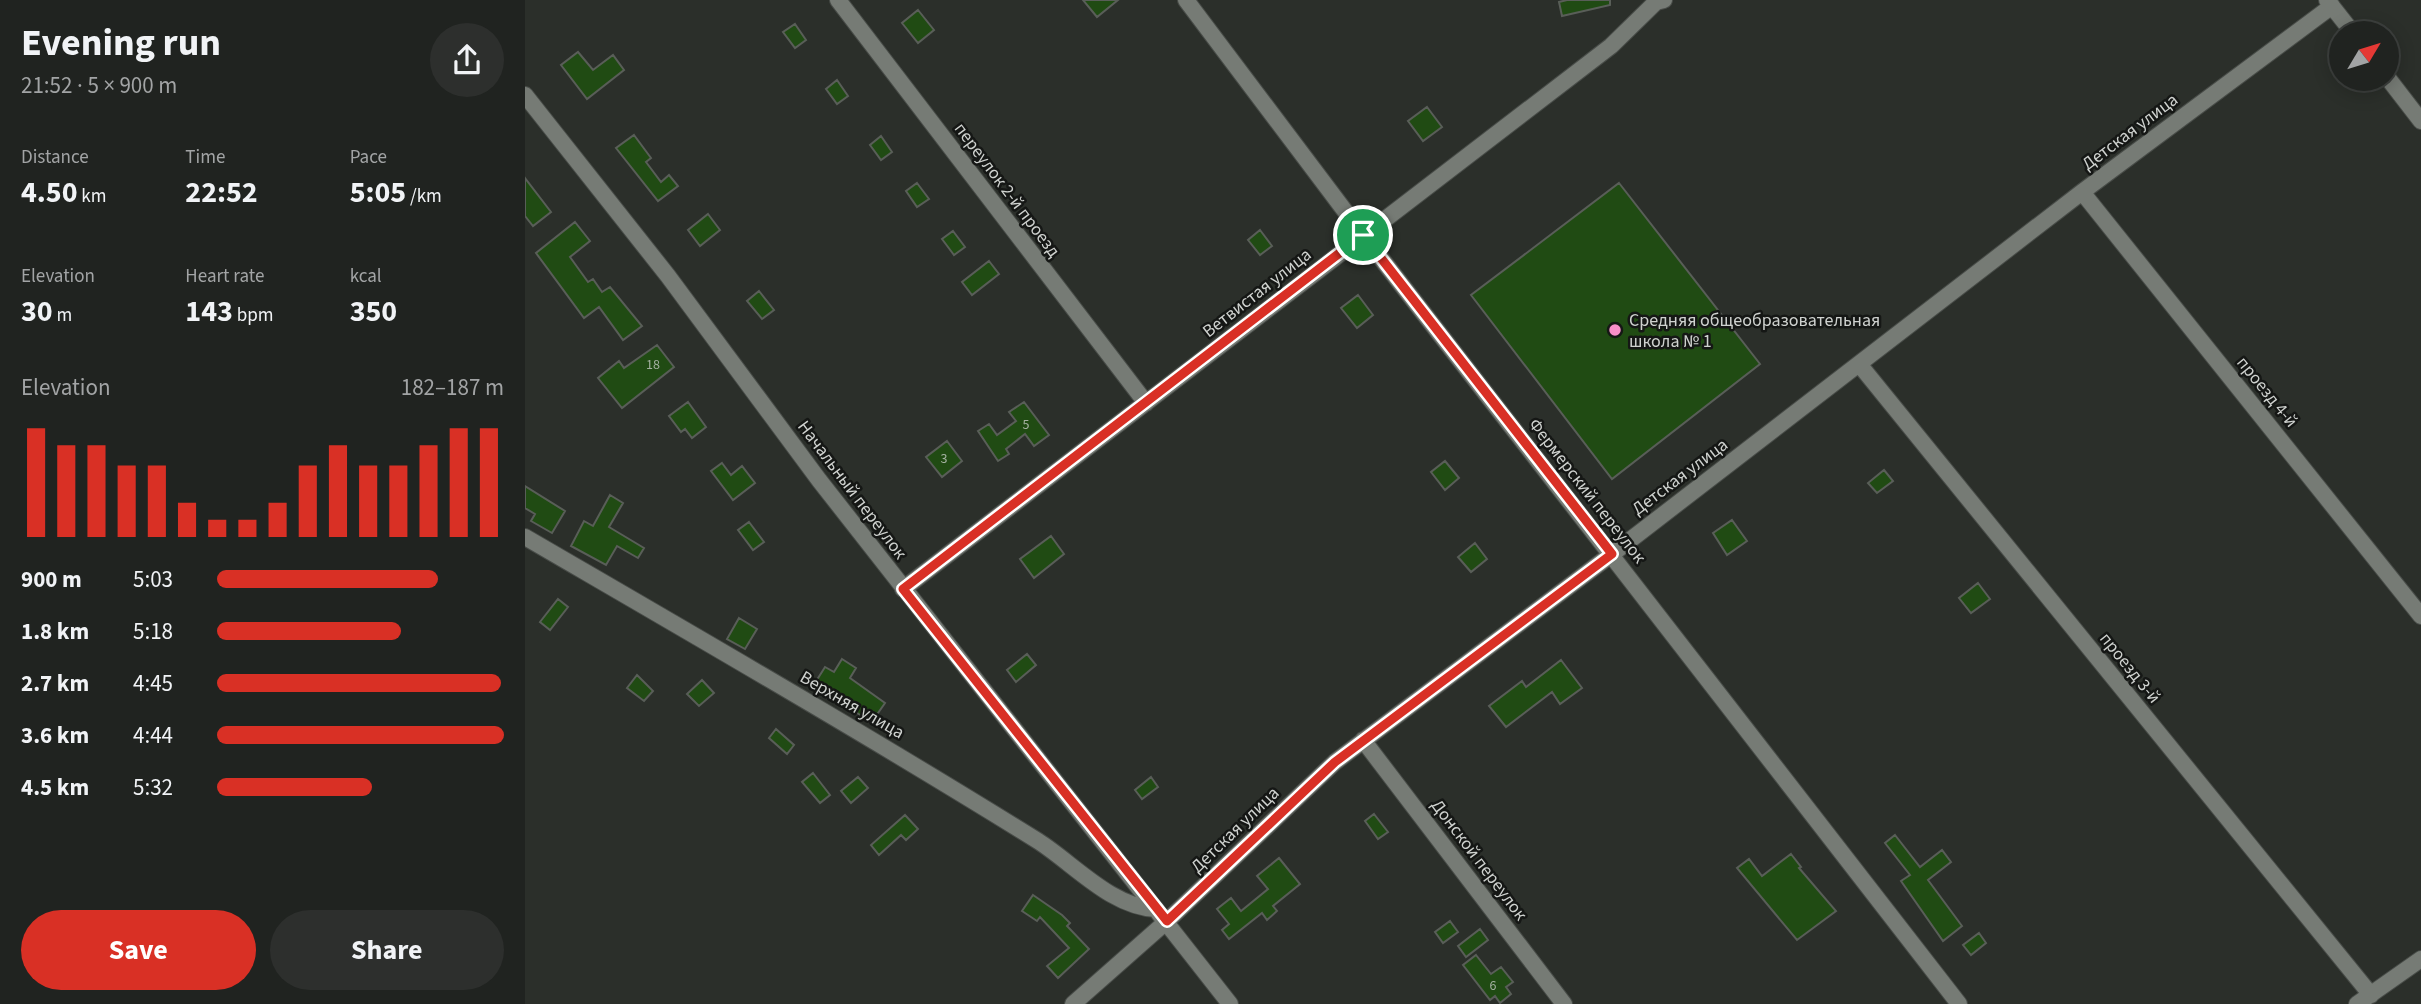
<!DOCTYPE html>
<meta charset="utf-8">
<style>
body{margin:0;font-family:"Source Sans 3",sans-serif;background:#2d2f2d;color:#f1f3f6;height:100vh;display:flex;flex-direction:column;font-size:26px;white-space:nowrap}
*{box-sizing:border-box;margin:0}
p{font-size:23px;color:#a2a4a5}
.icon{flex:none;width:38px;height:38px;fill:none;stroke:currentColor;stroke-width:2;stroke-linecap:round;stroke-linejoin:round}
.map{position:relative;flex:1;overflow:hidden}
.drawer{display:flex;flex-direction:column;background:#202320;width:525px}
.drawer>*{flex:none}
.needle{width:46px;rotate:52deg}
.fabs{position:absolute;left:1804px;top:21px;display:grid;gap:14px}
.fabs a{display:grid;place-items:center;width:70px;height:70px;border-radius:50%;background:#202320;box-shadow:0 4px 18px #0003,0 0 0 2px #3d403e;font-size:35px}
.pin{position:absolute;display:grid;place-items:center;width:60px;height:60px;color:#fff;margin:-30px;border:4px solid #fff;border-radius:50%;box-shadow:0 2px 7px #0007}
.round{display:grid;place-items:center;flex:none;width:74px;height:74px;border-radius:37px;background:#2d2f2d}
.overview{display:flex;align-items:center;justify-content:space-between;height:119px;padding:0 21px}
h1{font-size:38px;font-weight:700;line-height:52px}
.stats{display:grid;grid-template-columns:repeat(3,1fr);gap:10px;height:119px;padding:7px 21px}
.stats div{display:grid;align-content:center}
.stats b{font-size:30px;font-weight:700}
.stats small{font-size:19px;font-weight:400}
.stats p{font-size:19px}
.chart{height:196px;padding:14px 21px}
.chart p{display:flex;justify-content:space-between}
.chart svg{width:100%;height:126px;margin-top:7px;stroke:#d93025;stroke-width:6}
.action{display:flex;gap:14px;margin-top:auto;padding:14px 21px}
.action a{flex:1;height:80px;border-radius:42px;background:#d93025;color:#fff;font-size:28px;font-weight:700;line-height:80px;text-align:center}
.action a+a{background:#2d2f2d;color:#f1f3f6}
ul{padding:0 21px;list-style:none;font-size:23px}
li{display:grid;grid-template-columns:112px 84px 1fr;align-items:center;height:52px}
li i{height:18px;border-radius:9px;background:#d93025}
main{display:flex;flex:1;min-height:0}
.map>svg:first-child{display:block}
.building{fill:#204b13;stroke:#595e58;stroke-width:2}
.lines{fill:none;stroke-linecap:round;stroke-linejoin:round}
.minor-casing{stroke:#484c48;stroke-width:18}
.minor{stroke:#767b75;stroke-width:16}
.route-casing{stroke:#fff;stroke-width:14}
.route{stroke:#d93025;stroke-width:9}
.poi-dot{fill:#f98fc9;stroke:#151715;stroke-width:2.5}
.labels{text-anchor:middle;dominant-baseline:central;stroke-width:5;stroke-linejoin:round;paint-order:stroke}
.number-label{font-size:14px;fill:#a3b0a0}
.street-label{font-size:18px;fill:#cfd2cf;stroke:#151715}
.poi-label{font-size:18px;fill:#cfd2cf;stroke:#151715;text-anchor:start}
</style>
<main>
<section class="drawer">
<div class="overview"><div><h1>Evening run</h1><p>21:52 · 5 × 900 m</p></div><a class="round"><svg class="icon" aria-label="share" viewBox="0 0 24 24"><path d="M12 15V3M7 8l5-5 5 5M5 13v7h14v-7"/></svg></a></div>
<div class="stats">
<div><p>Distance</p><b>4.50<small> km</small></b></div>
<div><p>Time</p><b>22:52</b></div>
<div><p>Pace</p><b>5:05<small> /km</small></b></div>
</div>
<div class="stats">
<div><p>Elevation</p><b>30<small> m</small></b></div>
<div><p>Heart rate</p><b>143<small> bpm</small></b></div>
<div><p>kcal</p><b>350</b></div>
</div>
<div class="chart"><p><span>Elevation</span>182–187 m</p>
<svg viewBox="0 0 160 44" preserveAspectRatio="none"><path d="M5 44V6M15 44V12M25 44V12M35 44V19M45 44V19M55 44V32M65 44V38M75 44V38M85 44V32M95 44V19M105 44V12M115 44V19M125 44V19M135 44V12M145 44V6M155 44V6"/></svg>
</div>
<ul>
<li><b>900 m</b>5:03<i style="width:77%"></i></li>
<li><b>1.8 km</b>5:18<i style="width:64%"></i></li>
<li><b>2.7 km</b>4:45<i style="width:99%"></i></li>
<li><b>3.6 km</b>4:44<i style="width:100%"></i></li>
<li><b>4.5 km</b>5:32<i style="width:54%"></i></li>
</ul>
<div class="action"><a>Save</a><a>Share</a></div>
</section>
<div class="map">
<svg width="1896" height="1004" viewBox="0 0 1896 1004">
<rect width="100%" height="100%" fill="#2b2f2a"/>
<!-- building -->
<path class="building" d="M558,0h35l-21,17z
M1042,0h43v5l-48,11 -3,-14z
M393,10l16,20 -16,13 -16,-20z
M270,24l11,16 -11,8 -12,-16z
M53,52l15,18 20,-15 11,15 -37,29 -26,-34z
M312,80l11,16 -11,8 -11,-15z
M902,107l15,20 -19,14 -15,-20z
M109,135l17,23 -5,4 15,20 8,-7 9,11 -20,15 -42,-53z
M356,136l11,16 -11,8 -11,-15z
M0,178l26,34 -18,14 -8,-10z
M392,183l12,16 -12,8 -11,-16z
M1094,183l141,181 -148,115 -141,-184z
M183,214l12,16 -20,16 -12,-16z
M50,222l15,19 -20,16 18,25 5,-3 9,13 8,-5 32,39 -19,14 -24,-33 -15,11 -48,-65z
M735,230l12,16 -12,9 -12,-15z
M428,231l12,16 -11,8 -12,-16z
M464,261l10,13 -27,21 -10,-13z
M234,291l15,19 -12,9 -15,-18z
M833,295l15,20 -16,13 -16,-20z
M132,345l17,22 -52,41 -24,-30 21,-17 5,7z
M163,402l18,25 -14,11 -7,-9 -4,3 -12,-16z
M499,402l25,33 -15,11 -9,-12 -19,15 3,5 -11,7 -20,-30 11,-7 8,11 19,-14 -7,-9z
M422,441l15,20 -20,16 -16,-20z
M920,461l14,17 -14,12 -14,-18z
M197,463l9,12 11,-9 13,17 -22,17 -22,-29z
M1359,470l9,11 -16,12 -9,-10z
M0,486l40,25 -13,22 -21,-12 4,-7 -10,-6z
M85,495l13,8 -14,24 35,21 -6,10 -21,-12 -11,19 -35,-19 13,-25 9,5z
M1207,520l15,21 -20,14 -14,-22z
M224,522l15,20 -11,8 -15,-20z
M526,536l13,18 -30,24 -14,-19z
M950,543l12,16 -16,13 -13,-15z
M1453,583l12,16 -19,14 -12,-15z
M33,599l10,8 -18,23 -10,-8z
M214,618l18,11 -12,20 -18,-10z
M502,654l9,11 -20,17 -9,-12z
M317,659l14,9 -6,10 35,25 -14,20 -22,-16 2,-2 -36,-22 10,-16 9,5z
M1036,660l21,28 -22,16 -8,-12 -46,35 -17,-21 33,-25 4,6z
M112,675l16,16 -9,10 -17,-13z
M177,680l12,13 -15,13 -12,-12z
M251,729l18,16 -7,9 -18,-16z
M288,773l17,22 -10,8 -18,-21z
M333,777l10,11 -17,15 -10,-12z
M626,777l7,10 -16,12 -7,-9z
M849,814l14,18 -10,7 -13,-18z
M380,815l13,14 -12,11 -5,-5 -22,20 -8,-10z
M1370,835l25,32 22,-17 9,12 -23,18 34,46 -19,15 -42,-60 9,-6 -25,-32z
M1266,854l10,13 -2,1 37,43 -39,29 -60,-72 12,-9 13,17z
M754,858l21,26 -27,22 4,5 -10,9 -5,-7 -33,26 -7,-9 7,-6 -12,-15 14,-11 10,13 27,-22 -11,-13z
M508,895l29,20 8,8 -3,3 22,23 -31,29 -11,-12 22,-18 -29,-31 -3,4 -15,-10z
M925,921l8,11 -15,11 -8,-11z
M955,929l8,11 -22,17 -8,-11z
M1454,933l7,10 -15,12 -8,-10z
M951,955l15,19 10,-7 12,15 -7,5 5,7 -11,9 -5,-7 -5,4 -27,-35z"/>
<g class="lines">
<defs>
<path id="minor" d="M313,0l308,403
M661,0l177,235 596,769
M1802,0l26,33
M1862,77l34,44
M0,95l143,181 151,204 411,524
M1557,192l339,424
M1334,364l512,631
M0,537c172,100 344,199 513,304 36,23 73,66 118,68
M378,589l708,-543 45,-44 8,-2
M838,740l201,264
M548,1004l94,-83 168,-159 277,-208 470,-362 250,-186
M1832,1004l64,-45"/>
</defs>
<!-- minor casing -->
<use href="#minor" class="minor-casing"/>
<!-- minor -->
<use href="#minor" class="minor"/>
</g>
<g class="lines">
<defs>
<path id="route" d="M838,235l249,319 -277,208 -168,159 -264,-332z"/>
</defs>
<!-- route casing -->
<use href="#route" class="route-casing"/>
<!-- route -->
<use href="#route" class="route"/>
</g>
<!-- markers -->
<circle class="poi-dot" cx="1090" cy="330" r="7"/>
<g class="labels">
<!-- number labels -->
<g class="number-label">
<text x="128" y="365">18</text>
<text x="501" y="425">5</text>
<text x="419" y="459">3</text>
<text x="968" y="986">6</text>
</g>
<!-- street labels -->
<g class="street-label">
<text transform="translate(1605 132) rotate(-37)">Детская улица</text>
<text transform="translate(482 190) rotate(53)">переулок 2-й проезд</text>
<text transform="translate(732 293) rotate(-38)">Ветвистая улица</text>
<text transform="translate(1742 392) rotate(51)">проезд 4-й</text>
<text transform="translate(1155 477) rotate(-37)">Детская улица</text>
<text transform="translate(327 490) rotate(53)">Начальный переулок</text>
<text transform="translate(1062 491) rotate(52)">Фермерский переулок</text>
<text transform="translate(1605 668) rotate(51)">проезд 3-й</text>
<text transform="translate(327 705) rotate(30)">Верхняя улица</text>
<text transform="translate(710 830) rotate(-44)">Детская улица</text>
<text transform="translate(954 860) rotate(53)">Донской переулок</text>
</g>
<!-- poi labels -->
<g class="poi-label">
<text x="1104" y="320">Средняя общеобразовательная<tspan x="1104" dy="21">школа № 1</tspan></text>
</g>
</g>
</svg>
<div class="fabs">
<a><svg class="needle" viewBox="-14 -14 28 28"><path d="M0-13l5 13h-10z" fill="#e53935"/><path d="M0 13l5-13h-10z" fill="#a2a4a5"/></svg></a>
</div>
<div class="pin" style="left:838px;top:235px;background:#1e9e55"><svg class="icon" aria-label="arrive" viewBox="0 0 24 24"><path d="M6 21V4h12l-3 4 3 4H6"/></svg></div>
</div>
</main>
